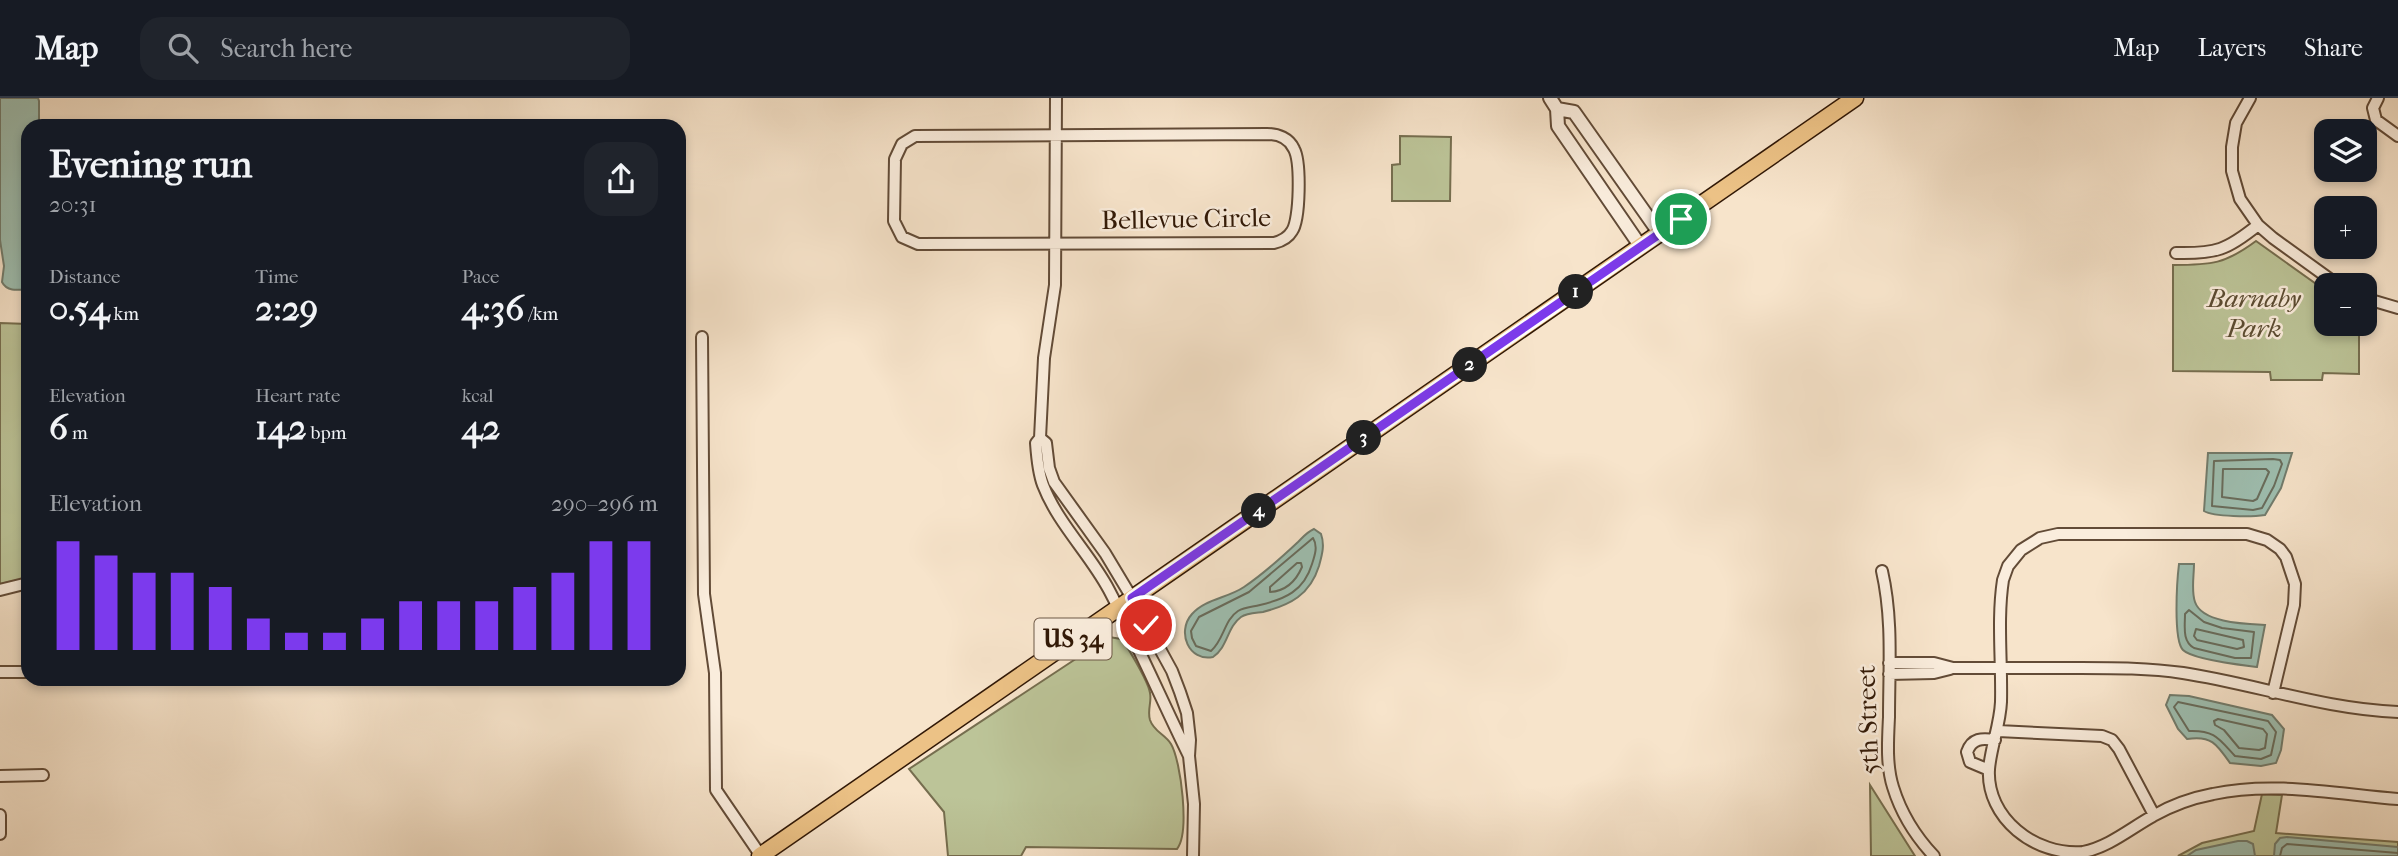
<!DOCTYPE html>
<meta charset="utf-8">
<style>
body{margin:0;font-family:"IM FELL French Canon",serif;background:#20242c;color:#f1f3f6;height:100vh;display:flex;flex-direction:column;font-size:26px;white-space:nowrap}
*{box-sizing:border-box;margin:0}
p{font-size:23px;color:#9ea1a6}
.icon{flex:none;width:38px;height:38px;fill:none;stroke:currentColor;stroke-width:2;stroke-linecap:round;stroke-linejoin:round}
.map{position:relative;flex:1;overflow:hidden}
.sheet{position:absolute;left:21px;top:21px;width:665px;height:567px;display:flex;flex-direction:column;background:#171b24;border-radius:21px;box-shadow:0 4px 10px #0003}
.sheet>*{flex:none}
.fabs{position:absolute;left:2314px;top:21px;display:grid;gap:14px}
.fabs a{display:grid;place-items:center;width:63px;height:63px;border-radius:14px;background:#171b24;box-shadow:0 4px 10px #0003;font-size:35px}
.pin{position:absolute;display:grid;place-items:center;width:60px;height:60px;color:#fff;margin:-30px;border:4px solid #fff;border-radius:50%;box-shadow:0 2px 7px #0007}
.km{position:absolute;width:35px;height:35px;margin:-18px;border-radius:50%;background:#222;color:#fff;font-size:19px;line-height:35px;text-align:center}
.round{display:grid;place-items:center;flex:none;width:74px;height:74px;border-radius:21px;background:#20242c}
.summary{display:flex;align-items:center;justify-content:space-between;height:119px;padding:0 28px}
h1{font-size:38px;font-weight:800;line-height:52px}
.stats{display:grid;grid-template-columns:repeat(3,1fr);gap:10px;height:119px;padding:7px 28px}
.stats div{display:grid;align-content:center}
.stats b{font-size:35px;font-weight:800}
.stats small{font-size:19px;font-weight:400}
.stats p{font-size:19px}
.chart{height:196px;padding:14px 28px}
.chart p{display:flex;justify-content:space-between}
.chart svg{width:100%;height:126px;margin-top:7px;stroke:#7c3aed;stroke-width:6}
header{display:flex;align-items:center;gap:42px;box-sizing:border-box;height:98px;padding:0 35px;background:#171b24;border-bottom:2px solid #363941}
header strong{font-size:33px}
nav{display:flex;gap:38px;margin-inline-start:auto;font-size:24px}
.search{width:490px;height:63px;background:#20242c;display:flex;align-items:center;gap:18px;box-sizing:border-box;padding:0 24px;border-radius:21px;color:#9ea1a6;font-size:26px}
.map>svg:first-child{display:block}
.green{fill:#bcc498;stroke:#766e4f;stroke-width:2}
.water{fill:#9ebfb1;stroke:#727c6d;stroke-width:2}
.lines{fill:none;stroke-linecap:round;stroke-linejoin:round}
.shore{stroke:#686c5c;stroke-width:2}
.minor-casing{stroke:#624b37;stroke-width:14}
.tertiary-casing{stroke:#624b37;stroke-width:16}
.primary-casing{stroke:#311806;stroke-width:19}
.minor{stroke:#faeddd;stroke-width:10}
.tertiary{stroke:#faeddd;stroke-width:12}
.primary{stroke:#ecc286;stroke-width:16}
.route-casing{stroke:#fff;stroke-width:14}
.route{stroke:#7c3aed;stroke-width:9}
.labels{text-anchor:middle;dominant-baseline:central;stroke-width:5;stroke-linejoin:round;paint-order:stroke}
.shield{fill:#faeddd;stroke:#6d5846;stroke-width:2}
.shield-label{font-size:24px;font-weight:bold;fill:#311806}
.street-label{font-size:26px;fill:#311806;stroke:#faeddd}
.park-label{font-size:26px;font-style:italic;fill:#5b4c32;stroke:#faeddd}
</style>
<header>
<strong>Map</strong>
<div class="search"><svg class="icon" aria-label="search" viewBox="0 0 24 24"><circle cx="10" cy="10" r="6"/><path d="M15 15l6 6"/></svg>Search here</div>
<nav><a>Map</a><a>Layers</a><a>Share</a></nav>
</header>
<div class="map">
<svg width="2398" height="758" viewBox="0 0 2398 758">
<rect width="100%" height="100%" fill="#f7e4cb"/>
<filter id="stains"><feTurbulence type="fractalNoise" baseFrequency=".00286" numOctaves="4"/><feColorMatrix values="0 0 0 0 .2 0 0 0 0 .09 0 0 0 0 .02 0 0 0 .5 -.17"/></filter>
<radialGradient id="worn" r=".72"><stop offset=".6" stop-color="#630" stop-opacity="0"/><stop offset="1" stop-color="#630" stop-opacity=".3"/></radialGradient>
<!-- green -->
<path class="green" d="M1400,38l51,1 -1,64h-58v-36l8,-1z
M2256,143l70,50v33h33v50l-36,-1 -1,7h-51l-1,-8 -97,-1v-106c39,0 52,-1 83,-24z
M0,225l28,1v254l-28,6z
M1109,539l12,2 5,6c6,10 23,38 24,48 2,9 -3,17 0,27 4,12 15,14 21,24 10,17 19,89 6,105l-151,-2 -5,9h-73l-4,-44 -35,-43z
M1870,687l45,71h-44z
M2262,696l20,1 -6,38 122,9v14h-220l24,-13 52,-12z"/>
<!-- water -->
<path class="water" d="M0,0h38l1,3v25h-11v163c-10,1 -21,3 -26,-7l2,-16 -4,-26z
M2208,355h84l-11,35 -16,27c-13,2 -51,2 -61,-4z
M1314,431l7,5c4,11 1,21 -2,32 -9,29 -29,39 -56,46 -7,1 -16,1 -22,5 -14,10 -13,30 -28,40 -24,5 -37,-25 -21,-43 13,-15 36,-16 52,-27 19,-13 37,-29 54,-45 5,-5 9,-10 16,-13z
M2179,466h15c0,12 -3,27 1,38 7,21 51,22 70,23l-8,42c-15,-2 -64,-7 -74,-17 -10,-10 -6,-70 -4,-86z
M2170,597l19,1 83,19 12,14 -3,21 -5,13 -15,3 -31,-3c-13,-19 -19,-28 -43,-24l-9,-10 -12,-24z
M2287,739l111,10v9h-124l1,-12 5,-6z
M2238,743h9l6,3 2,12h-68l9,-6z"/>
<g class="lines">
<!-- shore -->
<path class="shore" d="M2273,361l7,1 2,4 -8,22 -12,22 -9,2 -41,-4 2,-45z
M2223,371h43l3,3 -12,27 -4,2 -31,-4z
M1313,440c5,8 2,17 -1,26 -8,27 -27,35 -52,41 -7,2 -15,2 -22,6 -14,9 -14,29 -27,40l-15,-5 -4,-8 -1,-7 8,-14 50,-25z
M1297,465h4l1,4c-6,14 -16,24 -32,25v-5z
M2189,512l15,12 18,6 32,4 -3,26h-16l-41,-10c-12,-7 -9,-21 -9,-34z
M2196,531l47,11 1,7 -7,2 -40,-9 -3,-4z
M2178,604l90,19 8,11 -5,23 -10,4 -26,-3c-16,-17 -20,-26 -46,-25l-15,-24z
M2218,621l45,10 4,5 -2,14 -6,2 -20,-2 -15,-18 -9,-5 -1,-4z
M2280,758l2,-8 5,-4 111,9"/>
<defs>
<path id="minor" d="M1056,0l-1,187 -11,73 -4,80 -4,5c1,14 2,29 7,42 15,39 47,69 66,105 29,55 53,111 80,166
M2250,0l-14,25 -4,24v24l8,28 18,26 15,13 65,47
M2378,0l-5,10 3,12 22,16
M1267,36c11,0 22,4 27,15 7,13 6,71 -2,82 -4,7 -10,10 -18,12l-356,1 -16,-7 -8,-16 1,-62 7,-15 13,-8z
M2176,155c40,1 51,-3 82,-28
M2364,200l34,10
M702,239l2,257 11,79 1,117 45,66
M1040,340l6,5 3,25 5,14 51,71 27,45 40,73 8,21 7,21 3,27 -1,16 5,48 -1,52
M1882,473c11,48 7,97 7,146 -1,22 -3,48 4,70 8,26 23,50 41,69
M0,492l28,-7
M1889,565h45l19,5c43,0 85,0 128,0 34,0 68,0 102,5 72,11 141,36 215,39
M0,574h28
M1889,576l45,-1 16,-4
M2273,595l21,-88 1,-21 -9,-27 -6,-8 -13,-9 -20,-6h-189l-18,4 -19,12 -13,16 -5,14c-6,39 -1,81 -2,122 -1,23 -10,44 -12,67 -3,49 46,87 94,83 26,-5 48,-24 70,-36 19,-11 39,-18 60,-22 60,-13 124,0 185,5
M1998,633l104,5 10,4 7,9 35,66
M1989,672l-19,-8 -3,-10c5,-14 15,-14 28,-12
M0,678l43,-1
M0,717v19"/>
<path id="tertiary" d="M1550,0l7,11 1,17 83,121
M1557,11l17,3 86,122"/>
<path id="primary" d="M760,758l1095,-758"/>
</defs>
<!-- minor casing -->
<use href="#minor" class="minor-casing"/>
<!-- tertiary casing -->
<use href="#tertiary" class="tertiary-casing"/>
<!-- primary casing -->
<use href="#primary" class="primary-casing"/>
<!-- minor -->
<use href="#minor" class="minor"/>
<!-- tertiary -->
<use href="#tertiary" class="tertiary"/>
<!-- primary -->
<use href="#primary" class="primary"/>
</g>
<g class="lines">
<defs>
<path id="route" d="M1146,527l-14,-27 549,-379"/>
</defs>
<!-- route casing -->
<use href="#route" class="route-casing"/>
<!-- route -->
<use href="#route" class="route"/>
</g>
<g class="labels">
<!-- shield labels -->
<rect class="shield" x="1034.5" y="520.5" width="77" height="41" rx="5"/>
<g class="shield-label">
<text x="1073" y="541">US 34</text>
</g>
<!-- street labels -->
<g class="street-label">
<text transform="translate(1186 121) rotate(-1)">Bellevue Circle</text>
<text transform="translate(1868 622) rotate(-92)">5th Street</text>
</g>
<!-- park labels -->
<g class="park-label">
<text x="2254" y="200">Barnaby<tspan x="2254" dy="30">Park</tspan></text>
</g>
</g>
<rect width="100%" height="100%" filter="url(#stains)"/>
<rect width="100%" height="100%" fill="url(#worn)"/>
</svg>
<div class="fabs">
<a><svg class="icon" aria-label="layers" viewBox="0 0 24 24"><path d="M12 4l9 5-9 5-9-5zM3 14l9 5 9-5"/></svg></a>
<a>+</a>
<a>−</a>
</div>
<div class="pin" style="left:1681px;top:121px;background:#1e9e55"><svg class="icon" aria-label="arrive" viewBox="0 0 24 24"><path d="M6 21V4h12l-3 4 3 4H6"/></svg></div>
<div class="pin" style="left:1146px;top:527px;background:#d93025"><svg class="icon" aria-label="check" viewBox="0 0 24 24"><path d="M5 12l5 5 9-10"/></svg></div>
<b class="km" style="left:1576px;top:194px">1</b>
<b class="km" style="left:1470px;top:267px">2</b>
<b class="km" style="left:1364px;top:340px">3</b>
<b class="km" style="left:1259px;top:413px">4</b>
<section class="sheet">
<div class="summary"><div><h1>Evening run</h1><p>20:31</p></div><a class="round"><svg class="icon" aria-label="share" viewBox="0 0 24 24"><path d="M12 15V3M7 8l5-5 5 5M5 13v7h14v-7"/></svg></a></div>
<div class="stats">
<div><p>Distance</p><b>0.54<small> km</small></b></div>
<div><p>Time</p><b>2:29</b></div>
<div><p>Pace</p><b>4:36<small> /km</small></b></div>
</div>
<div class="stats">
<div><p>Elevation</p><b>6<small> m</small></b></div>
<div><p>Heart rate</p><b>142<small> bpm</small></b></div>
<div><p>kcal</p><b>42</b></div>
</div>
<div class="chart"><p><span>Elevation</span>290–296 m</p>
<svg viewBox="0 0 160 44" preserveAspectRatio="none"><path d="M5 44V6M15 44V11M25 44V17M35 44V17M45 44V22M55 44V33M65 44V38M75 44V38M85 44V33M95 44V27M105 44V27M115 44V27M125 44V22M135 44V17M145 44V6M155 44V6"/></svg>
</div>
</section>
</div>
